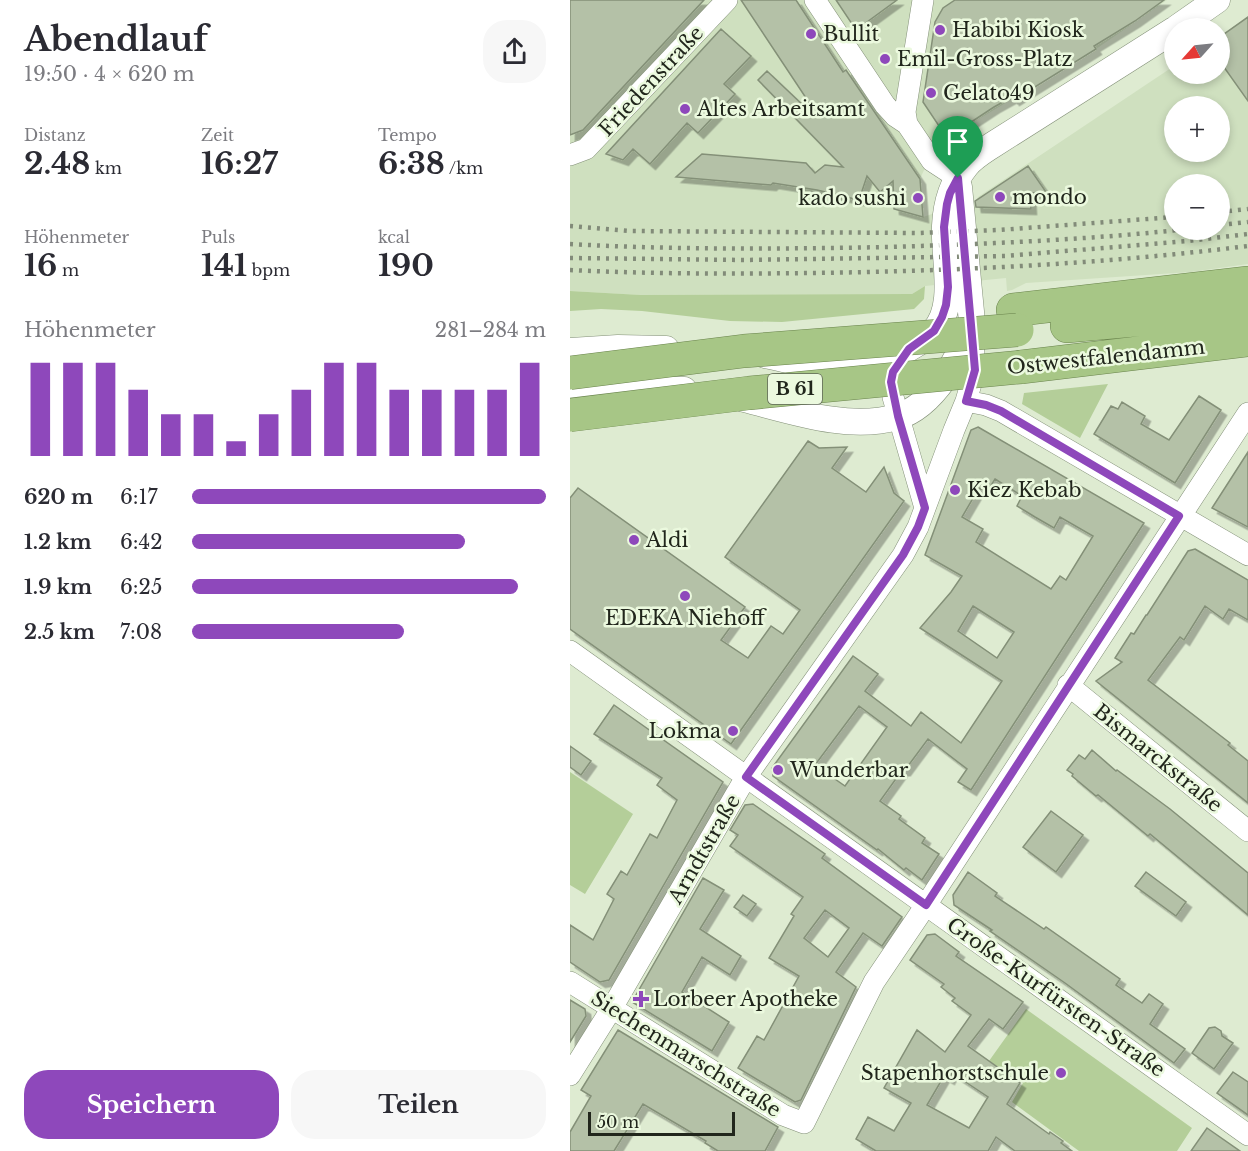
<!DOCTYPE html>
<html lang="de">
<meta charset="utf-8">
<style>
body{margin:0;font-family:"Libre Baskerville",serif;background:#f7f7f7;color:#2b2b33;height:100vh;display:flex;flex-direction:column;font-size:22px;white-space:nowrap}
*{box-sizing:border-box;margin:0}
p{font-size:20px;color:#7c7c81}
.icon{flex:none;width:33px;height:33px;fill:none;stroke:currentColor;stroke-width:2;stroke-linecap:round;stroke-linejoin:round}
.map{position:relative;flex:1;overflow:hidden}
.side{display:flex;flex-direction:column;background:#fff;width:570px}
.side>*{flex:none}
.needle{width:39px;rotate:243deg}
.tools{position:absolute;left:594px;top:18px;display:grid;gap:12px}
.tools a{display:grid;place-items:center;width:66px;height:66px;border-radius:50%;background:#fff;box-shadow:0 3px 9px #0003;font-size:30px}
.scale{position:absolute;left:18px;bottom:15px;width:147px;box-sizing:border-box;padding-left:6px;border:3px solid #21261c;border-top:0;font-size:16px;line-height:21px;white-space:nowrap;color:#21261c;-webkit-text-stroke:4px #ebf9de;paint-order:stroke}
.pin{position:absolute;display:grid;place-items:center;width:51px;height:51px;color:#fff;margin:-62px -26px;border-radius:50% 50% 50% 0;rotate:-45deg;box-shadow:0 0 6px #0007}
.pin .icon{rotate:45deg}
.round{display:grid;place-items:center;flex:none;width:63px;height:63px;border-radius:24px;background:#f7f7f7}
.headline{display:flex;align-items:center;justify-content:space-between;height:102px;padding:0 24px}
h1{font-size:33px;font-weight:800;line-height:45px}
.stats{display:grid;grid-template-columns:repeat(3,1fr);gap:9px;height:102px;padding:6px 24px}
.stats div{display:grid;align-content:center}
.stats b{font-size:30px;font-weight:800}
.stats small{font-size:16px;font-weight:400}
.stats p{font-size:16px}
.chart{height:168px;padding:12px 24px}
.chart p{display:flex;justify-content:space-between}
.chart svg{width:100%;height:108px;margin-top:6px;stroke:#8e48bb;stroke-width:6}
.primary-button{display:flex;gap:12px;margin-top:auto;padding:12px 24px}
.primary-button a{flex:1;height:69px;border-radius:24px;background:#8e48bb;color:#fff;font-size:24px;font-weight:800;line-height:69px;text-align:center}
.primary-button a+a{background:#f7f7f7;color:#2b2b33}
ul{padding:0 24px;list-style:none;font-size:20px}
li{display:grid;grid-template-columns:96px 72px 1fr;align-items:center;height:45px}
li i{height:15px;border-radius:8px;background:#8e48bb}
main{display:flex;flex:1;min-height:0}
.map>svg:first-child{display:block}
.built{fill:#cfe0bf;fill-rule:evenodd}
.green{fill:#b4ce99}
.building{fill:#b4c1a7;stroke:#849078;stroke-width:1.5;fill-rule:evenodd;filter:url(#shadow)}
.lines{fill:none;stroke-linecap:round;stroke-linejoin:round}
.minor-casing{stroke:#839078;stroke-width:22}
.tertiary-casing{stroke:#839078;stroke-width:27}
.trunk-casing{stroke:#6a844d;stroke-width:34}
.minor{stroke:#fff;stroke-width:21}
.tertiary{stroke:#fff;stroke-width:26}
.trunk{stroke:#a7c686;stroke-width:33}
.rail{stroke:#828b79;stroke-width:4.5;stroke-dasharray:3 6;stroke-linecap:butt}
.trunk-bridge-casing{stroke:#6a844d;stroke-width:34;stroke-linecap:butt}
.trunk-bridge{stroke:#a7c686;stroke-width:33}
.route-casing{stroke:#fff;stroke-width:12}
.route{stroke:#8e48bb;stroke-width:8}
.poi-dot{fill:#8e48bb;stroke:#ebf9de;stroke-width:2}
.labels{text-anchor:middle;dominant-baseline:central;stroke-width:5;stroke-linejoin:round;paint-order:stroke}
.shield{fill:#ebf9de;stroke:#5e6556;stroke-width:1.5}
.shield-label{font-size:18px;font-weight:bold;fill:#21261c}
.poi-label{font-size:20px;fill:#21261c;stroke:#ebf9de;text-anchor:start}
.street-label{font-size:20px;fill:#21261c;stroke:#ebf9de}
</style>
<main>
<section class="side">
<div class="headline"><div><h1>Abendlauf</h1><p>19:50 · 4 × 620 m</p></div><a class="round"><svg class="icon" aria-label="share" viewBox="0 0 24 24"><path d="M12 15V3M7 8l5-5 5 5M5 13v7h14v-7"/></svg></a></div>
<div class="stats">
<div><p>Distanz</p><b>2.48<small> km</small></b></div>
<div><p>Zeit</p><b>16:27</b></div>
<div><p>Tempo</p><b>6:38<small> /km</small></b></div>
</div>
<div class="stats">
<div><p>Höhenmeter</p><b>16<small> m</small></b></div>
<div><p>Puls</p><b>141<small> bpm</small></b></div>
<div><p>kcal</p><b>190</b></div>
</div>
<div class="chart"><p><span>Höhenmeter</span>281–284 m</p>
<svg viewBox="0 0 160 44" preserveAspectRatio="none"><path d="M5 44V6M15 44V6M25 44V6M35 44V17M45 44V27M55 44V27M65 44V38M75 44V27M85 44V17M95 44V6M105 44V6M115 44V17M125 44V17M135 44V17M145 44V17M155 44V6"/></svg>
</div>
<ul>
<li><b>620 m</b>6:17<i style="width:100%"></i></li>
<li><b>1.2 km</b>6:42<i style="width:77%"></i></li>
<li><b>1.9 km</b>6:25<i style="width:92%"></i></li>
<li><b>2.5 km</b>7:08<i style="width:60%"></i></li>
</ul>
<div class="primary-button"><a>Speichern</a><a>Teilen</a></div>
</section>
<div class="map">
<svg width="678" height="1151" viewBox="0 0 678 1151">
<defs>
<filter id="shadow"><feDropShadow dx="5.5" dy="5.5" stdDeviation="0" flood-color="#0004"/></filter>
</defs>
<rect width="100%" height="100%" fill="#deebd1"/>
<!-- built -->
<path class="built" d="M0,0h597l-71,49 -149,89 -19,23 -8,18 3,38 24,-8 33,-2 -4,-6 2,-4 196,-131v8h46v-38l28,-19v247l-57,8 -165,11 -14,7 -5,1 -1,-13 -81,8 -13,8 -271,1 -71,-4zM604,106h46v46h-46zM604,184h46v46h-46z"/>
<!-- green -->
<path class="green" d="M355,286l-1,13 -10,10 -132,13 -52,-1 -88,-10 -41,-2 -31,2v-20l71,4 271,-1z
M538,384l-28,54 -58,-34 2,-11z
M0,772l63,42 -48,80 -15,-9z
M456,1009l166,119 -15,23h-98l-67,-49 11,-19 -34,-22z"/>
<!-- building -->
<path class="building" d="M0,0h134l-121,130 -13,5z
M171,0h55l47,72 3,-2 74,109 3,38 -29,-8 -1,-28 -13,11 -13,-16 -8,24 -42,-10 -44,-7 -2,2 -95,-8 26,-23 104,9 9,10 10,-8 18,2 -85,-87 9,-9 39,37 4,-4z
M266,0h61l-41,30z
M385,0h209l-29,21 -41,25 2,3 -82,51 -2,-3 -18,10 -47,31 -24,-36 12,-80 8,-14z
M678,17v84l-27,-38 5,-3 -6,-10v-13z
M151,29l30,27 -27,28 11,10 -37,39 -11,-10 -37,41 -17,-15 -10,11 -17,-6z
M458,166l18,26 -16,1 1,16 -55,-2 -1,-6z
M629,396l22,14 -46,73 -81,-49 17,-28 7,3 4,-7 23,14 -4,8 28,16z
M408,427l166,96 -173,267 -13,-8 9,-13 -39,-30 -23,31 -2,-1 -23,32 21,15 -2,3 26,19 -3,5 17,11 -17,26 -16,-12 -2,2 -26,-21 -1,1 -104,-74 -1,-8 81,-112 25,18 -13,17 46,35 10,-14 40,31 41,-62 -82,-53 31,-36 11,-16 -37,-21 46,-125zM425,479l27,17 -5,10 18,11 19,11 6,-11 33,19 -27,44 -6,-4 -9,13 -75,-47 7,-13 -21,-12 17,-29 8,4zM403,606l41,26 -17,26 -39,-27zM289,706l28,21 -42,59 -30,-21z
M238,441l11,7 28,-1 -15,21 34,24 18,-25 10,26 10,8 -173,243 -161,-115v-131l8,-10 167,119 -24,33 27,18 23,-32 12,8 17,-24 -75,-53z
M678,452v75l-36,-19z
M625,549l53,31v40l-19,-11 -6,10 -18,-13 -21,34 -4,-3 -32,43 82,63 -2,2 20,16v42l-152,-122 26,-19 -7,-4 16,-25 3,1 12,-19h1l41,-64z
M44,705l109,77 -114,198 -9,2 -30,-20v-37l23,15 21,-41 -7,-5 14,-23 6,4 23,-41 7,4 20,-38 -20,-15 5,-7 -68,-44z
M0,746l21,15 -10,14 -11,-8z
M522,750l24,21 1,-1 53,39 78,64v42l-98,-81 -2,2 -50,-41 -2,1 -24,-20 1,-2 -6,-4 12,-15 6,4z
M183,804l72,50 -3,4 80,59 -20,29 -19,-13 -27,39 20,15 -55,113 -6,2 -57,-34 19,-32 7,4 35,-64 -30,-18 25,-42 -3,-2 12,-17 -73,-51 8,-11 -8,-5 15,-25zM255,910l24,18 -21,29 -24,-19z
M481,811l32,24 -27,37 -33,-25z
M398,872l29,21 -2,3 49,33 2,-2 74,52 -4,6 26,18 7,-9 14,10 -13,20 35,25 -11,14 -109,-80 -75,-52 2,-1 -38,-25 -1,-10z
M576,872l40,30 -10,14 -41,-30z
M133,878l21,12 -24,39 41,27 -11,19 -28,-18 -20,35 47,30 -17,29 -80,-49z
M173,895l13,9 -9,12 -13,-9z
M365,934l24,18 -3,4 67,46 -20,27 -14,-10 -21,27 52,37 -13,21 42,30 1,-2 13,9 -2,2 11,8h-57l-19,-14 -8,14h-112l-20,-12 12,-22 26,14 17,-28 -27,-15 33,-58 28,22 26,-37 -19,-14 3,-3 -14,-11 3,-3 -34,-24 17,-25zM382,1073l36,24 -19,31 -42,-23 17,-29 5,3z
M0,1000l15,9 1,7 -16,26z
M645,1027l6,4 1,5 11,7 -19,26 -22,-16 17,-25z
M48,1030l160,97 -13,24h-47l-13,-8 1,-2 -63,-37 -29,47h-44v-19l21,-36 -10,-6z
M663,1072l15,10v33l-31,-22z
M637,1128l33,23h-49z"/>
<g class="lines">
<defs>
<path id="minor" d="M245,0l70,105 10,11 12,8
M353,0l-18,112 2,12 25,37 26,17
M0,155l16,-6 141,-149
M325,370l-4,12 2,15 32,111
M396,401l20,4 15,6 247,144
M0,651l678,484
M498,685l180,146
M0,982l213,133 21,8 70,-141 52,-77 322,-492
M0,1075l42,-67 134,-231 157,-222 15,-28 36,-97 12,-29 9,-31 -3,-47"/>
<path id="tertiary" d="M607,28l40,-28
M0,351l48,-3 48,1
M195,355c24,3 47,15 72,16 20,1 42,-8 61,-17 12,-6 25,-13 35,-22 25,-24 10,-76 12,-106 1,-22 7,-43 21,-60 6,-8 16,-14 25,-20l183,-116
M0,390l70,-2 44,2
M174,399c48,12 104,32 153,18 37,-11 64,-61 75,-95l-13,-135"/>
<path id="trunk" d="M443,310l235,-27
M497,326l181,-16
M451,367l227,-27"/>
</defs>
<!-- minor casing -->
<use href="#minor" class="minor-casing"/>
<!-- tertiary casing -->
<use href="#tertiary" class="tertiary-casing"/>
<!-- trunk casing -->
<use href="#trunk" class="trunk-casing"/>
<!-- minor -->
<use href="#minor" class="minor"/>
<!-- tertiary -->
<use href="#tertiary" class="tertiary"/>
<!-- trunk -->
<use href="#trunk" class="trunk"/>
<!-- rail -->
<path class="rail" d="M650,212l28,-3
M650,225l28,-3
M0,226l61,5 288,2 80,-3 175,-13
M0,244c106,6 212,5 318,3 97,-3 194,-7 290,-17
M0,258l173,2 262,-4 183,-15 60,-7
M0,270c80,4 161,4 242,3 145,-2 291,-9 436,-27"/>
<defs>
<path id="trunk-bridge" d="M0,373l174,-22 273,-21
M0,415l179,-22 272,-26"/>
</defs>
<!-- trunk-bridge casing -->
<use href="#trunk-bridge" class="trunk-bridge-casing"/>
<!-- trunk-bridge -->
<use href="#trunk-bridge" class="trunk-bridge"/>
</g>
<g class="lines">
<defs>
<path id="route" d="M388,178l17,192 -9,31 20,4 15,6 178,105 -253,389 -180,-128 157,-222 15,-28 7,-19 -27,-92 -7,-34 2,-10 16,-23 25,-18 8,-14 4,-12 2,-18 -4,-60 3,-23 3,-11z"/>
</defs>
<!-- route casing -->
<use href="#route" class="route-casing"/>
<!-- route -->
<use href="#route" class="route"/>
</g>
<!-- markers -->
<g class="poi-dot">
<circle cx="370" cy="30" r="6"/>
<circle cx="241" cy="34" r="6"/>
<circle cx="315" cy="59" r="6"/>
<circle cx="361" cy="93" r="6"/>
<circle cx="115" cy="109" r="6"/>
<circle cx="430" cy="197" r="6"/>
<circle cx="348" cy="198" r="6"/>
<circle cx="385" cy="490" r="6"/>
<circle cx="64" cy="540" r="6"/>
<circle cx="115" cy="596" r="6"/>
<circle cx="163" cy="731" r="6"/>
<circle cx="208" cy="770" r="6"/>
<path d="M68 990h6v6h6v6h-6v6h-6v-6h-6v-6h6z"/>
<circle cx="491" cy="1073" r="6"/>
</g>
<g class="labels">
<!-- shield labels -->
<rect class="shield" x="198" y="374" width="54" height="30" rx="4.5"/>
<g class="shield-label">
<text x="225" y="389">B 61</text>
</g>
<!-- poi labels -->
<g class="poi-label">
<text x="382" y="30">Habibi Kiosk</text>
<text x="253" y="34">Bullit</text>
<text x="327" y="59">Emil-Gross-Platz</text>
<text x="373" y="93">Gelato49</text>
<text x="127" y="109">Altes Arbeitsamt</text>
<text x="442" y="197">mondo</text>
<text x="336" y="198" text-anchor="end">kado sushi</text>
<text x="397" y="490">Kiez Kebab</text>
<text x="76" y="540">Aldi</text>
<text x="115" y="618" text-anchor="middle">EDEKA Niehoff</text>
<text x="151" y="731" text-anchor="end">Lokma</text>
<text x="220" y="770">Wunderbar</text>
<text x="83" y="999">Lorbeer Apotheke</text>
<text x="479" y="1073" text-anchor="end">Stapenhorstschule</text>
</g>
<!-- street labels -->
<g class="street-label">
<text transform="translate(81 81) rotate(-47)">Friedenstraße</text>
<text transform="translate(536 357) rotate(-6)">Ostwestfalendamm</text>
<text transform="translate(588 758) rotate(39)">Bismarckstraße</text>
<text transform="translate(134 849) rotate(-60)">Arndtstraße</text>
<text transform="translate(486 997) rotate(35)">Große-Kurfürsten-Straße</text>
<text transform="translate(116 1054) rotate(32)">Siechenmarschstraße</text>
</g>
</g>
</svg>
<div class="tools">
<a><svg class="needle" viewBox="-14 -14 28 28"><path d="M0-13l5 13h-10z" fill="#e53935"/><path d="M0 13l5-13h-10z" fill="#7c7c81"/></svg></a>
<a>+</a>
<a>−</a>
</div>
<div class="scale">50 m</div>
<div class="pin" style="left:388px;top:178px;background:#1e9e55"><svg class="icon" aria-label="arrive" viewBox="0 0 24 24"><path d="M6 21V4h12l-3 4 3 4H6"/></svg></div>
</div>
</main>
